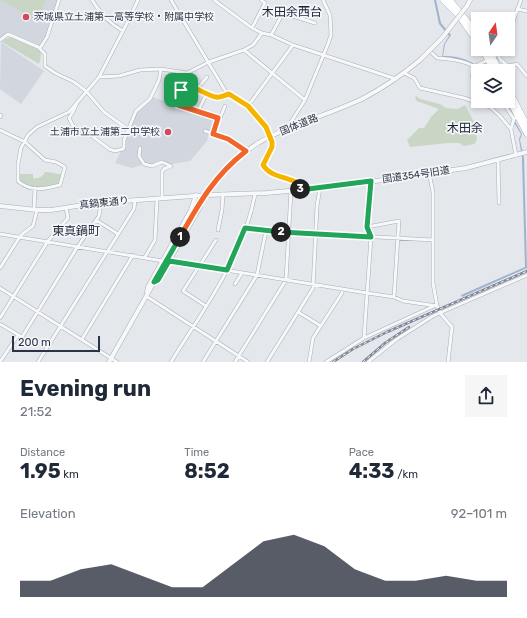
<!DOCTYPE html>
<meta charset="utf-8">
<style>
body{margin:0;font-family:Rubik,"Noto Sans JP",sans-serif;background:#f6f6f7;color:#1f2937;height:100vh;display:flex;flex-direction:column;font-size:15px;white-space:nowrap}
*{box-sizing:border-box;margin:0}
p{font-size:13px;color:#747a83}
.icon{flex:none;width:22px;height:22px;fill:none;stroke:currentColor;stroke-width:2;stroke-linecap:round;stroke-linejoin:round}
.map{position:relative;height:362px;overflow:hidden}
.details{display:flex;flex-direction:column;background:#fff;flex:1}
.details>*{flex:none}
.needle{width:26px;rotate:13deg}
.controls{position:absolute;left:471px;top:12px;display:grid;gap:8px}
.controls a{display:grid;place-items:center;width:44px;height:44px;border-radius:0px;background:#fff;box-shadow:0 2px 6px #0003;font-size:20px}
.scale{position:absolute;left:12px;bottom:10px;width:88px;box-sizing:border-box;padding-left:4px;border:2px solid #2b3445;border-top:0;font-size:11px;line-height:14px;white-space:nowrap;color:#2b3445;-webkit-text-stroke:3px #f4f6f9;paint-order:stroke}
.pin{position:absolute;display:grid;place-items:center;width:34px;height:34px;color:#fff;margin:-17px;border-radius:8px;box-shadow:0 2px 6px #0006}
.km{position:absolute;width:20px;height:20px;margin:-10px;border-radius:50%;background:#222;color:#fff;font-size:11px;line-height:20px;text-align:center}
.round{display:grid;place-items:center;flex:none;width:42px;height:42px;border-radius:0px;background:#f6f6f7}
.headline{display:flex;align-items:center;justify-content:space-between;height:68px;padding:0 20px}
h1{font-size:22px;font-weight:700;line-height:30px}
.stats{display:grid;grid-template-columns:repeat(3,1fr);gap:6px;height:68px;padding:4px 20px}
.stats div{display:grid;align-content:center}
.stats b{font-size:20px;font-weight:700}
.stats small{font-size:11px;font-weight:400}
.stats p{font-size:11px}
.chart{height:112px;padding:8px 20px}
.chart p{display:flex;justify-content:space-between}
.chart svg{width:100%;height:72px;margin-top:4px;fill:#111827;opacity:.7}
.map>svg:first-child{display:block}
.built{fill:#d2d6de}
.green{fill:#c9d6c5}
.water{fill:#9fb4cc}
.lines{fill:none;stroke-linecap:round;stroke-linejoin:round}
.minor-casing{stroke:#a9aeb7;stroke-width:4}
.tertiary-casing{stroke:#a9aeb7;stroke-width:5}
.trunk-casing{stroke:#8b94a3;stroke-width:6}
.minor{stroke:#f7f8fa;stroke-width:3}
.tertiary{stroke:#f7f8fa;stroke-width:4}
.trunk{stroke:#fff;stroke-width:5.5}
.rail-casing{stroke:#7d8696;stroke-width:2.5}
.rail{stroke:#f4f6f9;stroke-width:1;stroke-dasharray:3;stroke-linecap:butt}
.tertiary-bridge-casing{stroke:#a9aeb7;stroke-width:5;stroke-linecap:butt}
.tertiary-bridge{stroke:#f7f8fa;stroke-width:4}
.split-1-casing{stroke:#fff;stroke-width:8}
.split-2-casing{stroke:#fff;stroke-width:8}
.split-3-casing{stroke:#fff;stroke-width:8}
.split-4-casing{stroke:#fff;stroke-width:8}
.split-1{stroke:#f0652b;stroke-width:5}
.split-2{stroke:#22a559;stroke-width:5}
.split-3{stroke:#22a559;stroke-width:5}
.split-4{stroke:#f5b400;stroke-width:5}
.poi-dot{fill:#d1495b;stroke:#f4f6f9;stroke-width:1.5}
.labels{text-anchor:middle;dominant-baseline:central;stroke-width:3.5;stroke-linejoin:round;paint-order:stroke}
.poi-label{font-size:10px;fill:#2b3445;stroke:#f4f6f9;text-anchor:start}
.street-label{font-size:10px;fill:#2b3445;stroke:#f4f6f9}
.quarter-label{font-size:12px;fill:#1d2536;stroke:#f4f6f9}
</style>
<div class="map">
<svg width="527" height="362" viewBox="0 0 527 362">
<rect width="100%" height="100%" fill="#e4e7ec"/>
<!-- built -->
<path class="built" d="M0,0h58l-11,37 -7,9 -33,-13 -7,5z
M1,42l43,29 -23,33 -21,-15z
M152,97l64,21 -4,14 -7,-2 4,3 -2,8 -17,20 -18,3 -11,-1 -9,4 -8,-3 -12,4 -17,-5 6,-12 3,-1 2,-3 -1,-7 5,-9 6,-20z"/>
<!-- green -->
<path class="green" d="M0,0h46l-7,17 -6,1z
M11,37c7,2 26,8 29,14 2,4 0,9 -1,13l-37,-22 3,-3z
M416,96l4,3 20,5 6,4 12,1 7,-4 10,19 2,16 -3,4 -10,2 -5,-3h-11l-38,4 -3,-7 12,-12h5l7,-11 8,-8 -22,-8 -2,-3z
M45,172c6,0 11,2 16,2l-2,10c-13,4 -29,7 -39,-3l-1,-7h14v4c6,1 9,-1 12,-6z"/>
<!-- water -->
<path class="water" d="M434,0h2l5,23 10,12 -6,9 -2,12c13,-1 32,5 40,15h-2c-9,-9 -26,-14 -39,-14l2,-13 5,-8 -10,-12z
M503,101h2l11,18 -1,2 7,13 -2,6 4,18 3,110 -65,29 -1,-2 64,-28 -3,-109 -3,-19 2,-5 -8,-13 1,-2z"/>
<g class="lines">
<defs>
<path id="minor" d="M92,0c9,14 17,23 31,31
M171,0l55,92 22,14 18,21 6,15v5l-3,8 -6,10c8,13 24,11 36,19l1,6
M214,0l38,28 10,5 9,2 22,10 103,34
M517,9l10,2
M252,28l13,-25 -4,-3
M271,35l12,-22 32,10
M508,35l13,-35
M0,40l8,-6 30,13 7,7v12l10,7 19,9 12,9 18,21 25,18
M40,48l7,-11 12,-37
M244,50l61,50
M432,53l5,5c15,1 32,3 44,13
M498,54l3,-5
M493,57l5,-3 2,5 8,7 9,-2 10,12
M475,66l13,-6
M476,67l-4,9 6,8
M187,73l-4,8 -5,24 40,13 -5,16
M404,73l10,5 6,10 44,10 26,9 9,8 12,14 5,26
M99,77l20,-1 21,-6 21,-1 26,4 22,-11 35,-12 9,-5 9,-12
M183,81c3,3 29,16 33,16 4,1 9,-2 13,-3
M197,89l10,-12
M78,101l-5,11 -4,6 4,8 19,10 17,13 6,2 8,-2 1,-2v-7l12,-29 14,-12 9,-19 2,-11
M502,101l12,18
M248,106l45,-61
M198,111l9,-18
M0,117l1,-2
M218,118h2l5,-12
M288,129l1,-4 16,-25 23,-56 3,-9 -1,-20 -7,-15
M511,129l3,-10 1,-1
M0,130l25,12 20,18 11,2 9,5 -5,18c-15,4 -30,7 -42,-4v-17l3,-16 7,-13 9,-8 32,-15 30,-35 27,-52 12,-25
M205,131l24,8 17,12
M140,148l-1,8 5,8 8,2 10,-4 9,4 -7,3 -2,3v26
M498,160l1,43
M429,173l4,19v91l4,23 4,8 11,13 -4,35
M34,210l1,-22
M96,220l22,14
M367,227l32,-6 -5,76
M245,228l21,3 167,9
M218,230l4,-20 1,-16
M0,234l163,27
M145,257l10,-17 2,-42
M169,261l198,32 27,4 9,4 34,5
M0,268l21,-33 12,-9 4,-16
M235,284l7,-11
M0,288l117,74
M146,296l102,66
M206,306l-23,-15 33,-51
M298,312l23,14
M0,318l48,-77 20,-23 -2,-10
M0,324l22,13 56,-91 21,-30 2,-13
M364,338l7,-101 -4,-10 4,-46
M82,339l51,-84
M0,362l18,-27
M38,362l96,-153 1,-9
M171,362c32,-52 73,-106 84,-168
M203,362l54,-87 9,-44
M235,362l51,-82 5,-89
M267,362l46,-74 4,-82 3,-18
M309,362l4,-24 29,-45v-4
M326,362l38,-24 70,-32
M368,362l29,-23 36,-23 94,-41"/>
<path id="tertiary" d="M467,6l3,-6
M234,161c8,-6 16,-13 24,-18 33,-19 70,-28 104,-44 21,-11 40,-24 58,-39
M0,206l37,4h14l45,-7 112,-8 58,-2 68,-6 132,-19 61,-16
M154,282l4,-2 42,-73
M147,292l1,-5 43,-77 5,-15
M109,362l78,-138"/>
<path id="trunk" d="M443,0l15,15 20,28
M450,0l28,34
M482,49l12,22
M488,49l12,22
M508,88l19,37
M508,98l19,36"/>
</defs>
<!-- minor casing -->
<use href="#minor" class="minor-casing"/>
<!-- tertiary casing -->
<use href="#tertiary" class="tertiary-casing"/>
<!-- trunk casing -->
<use href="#trunk" class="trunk-casing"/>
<!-- minor -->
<use href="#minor" class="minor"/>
<!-- tertiary -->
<use href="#tertiary" class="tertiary"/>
<!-- trunk -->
<use href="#trunk" class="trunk"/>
<defs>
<path id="rail" d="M333,362l20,-13 34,-17 140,-61
M363,362l22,-19 24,-16"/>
</defs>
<!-- rail casing -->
<use href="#rail" class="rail-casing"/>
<!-- rail -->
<use href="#rail" class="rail"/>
<defs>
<path id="tertiary-bridge" d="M420,60l22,-22 25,-32
M187,224c14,-23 27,-45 47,-63"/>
</defs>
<!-- tertiary-bridge casing -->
<use href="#tertiary-bridge" class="tertiary-bridge-casing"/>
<!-- tertiary-bridge -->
<use href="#tertiary-bridge" class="tertiary-bridge"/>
</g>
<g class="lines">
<defs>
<path id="split-1" d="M180,237c19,-34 35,-62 66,-86l-18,-12 -15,-5 5,-16 -40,-13 3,-15"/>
<path id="split-2" d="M180,237l-26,45 4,-2 11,-19 58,9 18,-42 36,4"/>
<path id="split-3" d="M281,232l90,5 -4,-10 4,-46 -71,9v-1"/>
<path id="split-4" d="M181,90l2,-9c3,3 29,16 33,16 4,1 9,-2 13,-3l19,12 18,21 6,15v5l-9,18c8,13 24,11 36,19l1,5"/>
</defs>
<!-- split-1 casing -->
<use href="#split-1" class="split-1-casing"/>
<!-- split-2 casing -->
<use href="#split-2" class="split-2-casing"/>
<!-- split-3 casing -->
<use href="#split-3" class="split-3-casing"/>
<!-- split-4 casing -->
<use href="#split-4" class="split-4-casing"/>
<!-- split-1 -->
<use href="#split-1" class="split-1"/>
<!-- split-2 -->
<use href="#split-2" class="split-2"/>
<!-- split-3 -->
<use href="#split-3" class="split-3"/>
<!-- split-4 -->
<use href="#split-4" class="split-4"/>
</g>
<!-- markers -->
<g class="poi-dot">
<circle cx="26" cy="17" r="4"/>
<circle cx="168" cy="132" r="4"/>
</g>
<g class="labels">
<!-- poi labels -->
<g class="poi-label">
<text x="34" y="17">茨城県立土浦第一高等学校・附属中学校</text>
<text x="160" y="132" text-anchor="end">土浦市立土浦第二中学校</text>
</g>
<!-- street labels -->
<g class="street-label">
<text transform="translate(299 125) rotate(-22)">国体道路</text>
<text transform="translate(416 175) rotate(-8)">国道354号旧道</text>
<text transform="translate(104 203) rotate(-6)">真鍋東通り</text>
</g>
<!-- quarter labels -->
<g class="quarter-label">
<text x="292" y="12">木田余西台</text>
<text x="465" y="128">木田余</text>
<text x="76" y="231">東真鍋町</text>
</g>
</g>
</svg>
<div class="controls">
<a><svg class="needle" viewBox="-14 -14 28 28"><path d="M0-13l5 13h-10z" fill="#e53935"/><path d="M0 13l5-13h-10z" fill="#747a83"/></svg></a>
<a><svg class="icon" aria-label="layers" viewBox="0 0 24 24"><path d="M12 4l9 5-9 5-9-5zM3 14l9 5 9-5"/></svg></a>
</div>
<div class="scale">200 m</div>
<div class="pin" style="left:181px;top:90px;background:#1e9e55"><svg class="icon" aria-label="arrive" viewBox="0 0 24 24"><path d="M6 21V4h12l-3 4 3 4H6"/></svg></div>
<b class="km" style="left:180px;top:237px">1</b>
<b class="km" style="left:281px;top:232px">2</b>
<b class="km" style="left:300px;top:189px">3</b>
</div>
<section class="details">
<div class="headline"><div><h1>Evening run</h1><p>21:52</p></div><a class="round"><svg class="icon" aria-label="share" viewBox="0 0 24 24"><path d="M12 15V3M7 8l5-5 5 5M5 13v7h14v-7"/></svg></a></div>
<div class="stats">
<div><p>Distance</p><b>1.95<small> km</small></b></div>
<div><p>Time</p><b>8:52</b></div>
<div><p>Pace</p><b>4:33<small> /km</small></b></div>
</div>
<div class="chart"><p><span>Elevation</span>92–101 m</p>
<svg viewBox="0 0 160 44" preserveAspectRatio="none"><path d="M0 44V34L10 34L20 27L30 24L40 31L50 38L60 38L70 24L80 10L90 6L100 13L110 27L120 34L130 34L140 31L150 34L160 34V44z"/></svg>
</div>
</section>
